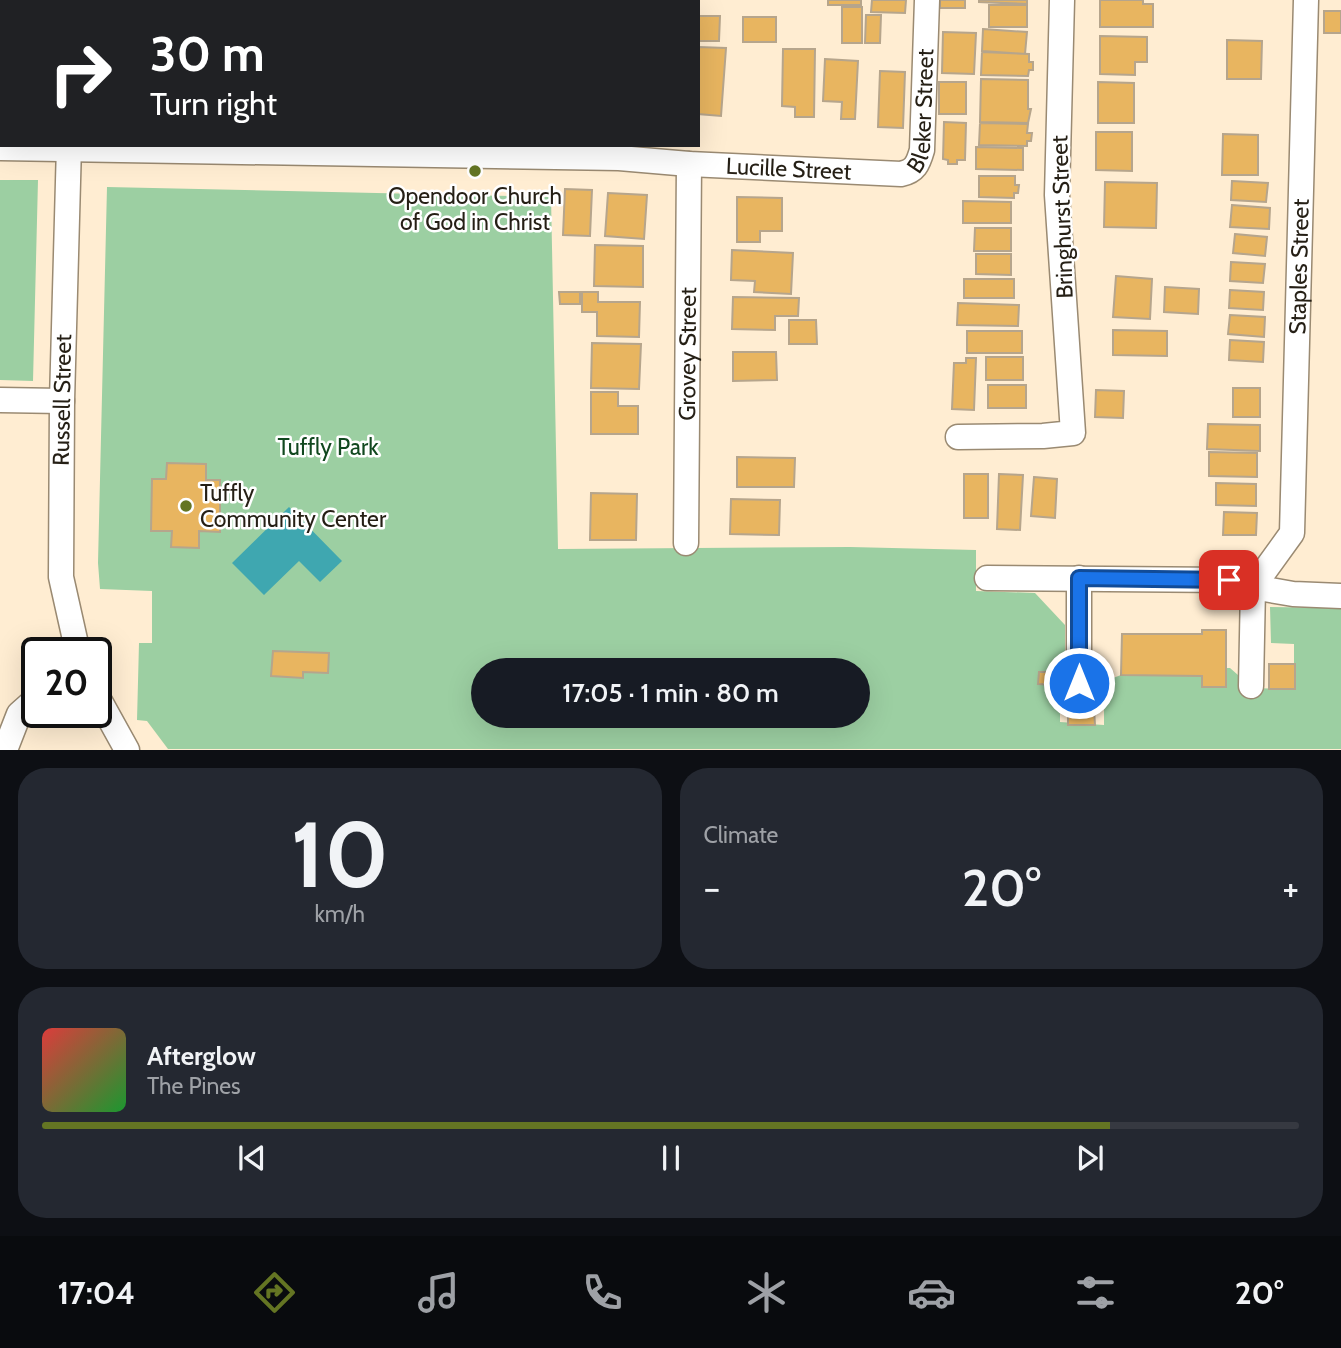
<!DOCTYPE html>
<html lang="en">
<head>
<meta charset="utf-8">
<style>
  body { margin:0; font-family:Cabin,sans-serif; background:#242831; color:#f1f3f6; height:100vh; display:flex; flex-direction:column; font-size:26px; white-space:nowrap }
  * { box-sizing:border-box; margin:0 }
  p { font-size:23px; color:#9ea1a6 }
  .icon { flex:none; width:38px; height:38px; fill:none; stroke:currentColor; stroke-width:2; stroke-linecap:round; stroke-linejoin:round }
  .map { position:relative; height:750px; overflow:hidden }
  .sheet { display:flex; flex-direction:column; gap:18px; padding:18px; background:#0d0f14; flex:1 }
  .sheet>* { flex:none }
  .guide { position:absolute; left:0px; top:0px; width:700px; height:147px; box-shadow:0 7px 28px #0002; background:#202124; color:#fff; overflow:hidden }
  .speed { position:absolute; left:21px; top:637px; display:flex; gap:14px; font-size:35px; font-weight:700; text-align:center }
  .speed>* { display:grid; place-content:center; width:91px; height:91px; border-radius:50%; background:#171b24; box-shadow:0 7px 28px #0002; line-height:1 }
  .speed .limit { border:4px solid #111; border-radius:10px; background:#fff; color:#111 }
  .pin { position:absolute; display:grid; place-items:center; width:60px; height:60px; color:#fff; margin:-30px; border-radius:14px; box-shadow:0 4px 10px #0006 }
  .me { position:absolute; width:77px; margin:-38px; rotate:0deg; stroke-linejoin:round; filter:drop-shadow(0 0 5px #0008) }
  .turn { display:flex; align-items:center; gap:24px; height:147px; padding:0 35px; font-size:32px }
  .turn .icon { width:91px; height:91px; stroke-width:2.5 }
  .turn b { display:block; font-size:49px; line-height:60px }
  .big { font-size:52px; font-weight:600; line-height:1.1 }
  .sheet .tile { flex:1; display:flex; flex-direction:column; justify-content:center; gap:10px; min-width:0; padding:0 24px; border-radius:28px; background:#242831 }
  .sheet .dial { align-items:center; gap:0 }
  .dial b { font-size:91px; line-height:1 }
  .song { display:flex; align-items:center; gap:21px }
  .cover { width:84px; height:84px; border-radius:10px; background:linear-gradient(135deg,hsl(0 70% 55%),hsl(130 70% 35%)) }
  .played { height:7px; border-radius:4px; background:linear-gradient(90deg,#647523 85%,#363941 85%) }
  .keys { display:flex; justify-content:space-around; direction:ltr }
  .heat { display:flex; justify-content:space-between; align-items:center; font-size:38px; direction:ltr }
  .sheet .tiles { flex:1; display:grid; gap:18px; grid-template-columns:1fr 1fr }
  .tile:last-child { grid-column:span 2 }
  .trip { position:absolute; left:471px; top:658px; width:399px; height:70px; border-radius:35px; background:#171b24; box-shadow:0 7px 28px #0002; font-weight:600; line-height:70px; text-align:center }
  .dock { display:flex; height:112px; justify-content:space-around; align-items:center; background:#090b0e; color:#9ea1a6 }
  .dock .icon { width:49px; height:49px }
  .dock .active { color:#647523 }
  .dock b { font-size:32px; color:#f1f3f6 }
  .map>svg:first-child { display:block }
</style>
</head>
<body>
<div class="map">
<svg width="1341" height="750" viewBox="0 0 1341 750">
  <rect width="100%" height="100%" fill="#ffedd2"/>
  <path fill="#9ccfa2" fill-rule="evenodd" d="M0,180h38l-5,201 -33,-1z
    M107,187l444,10 7,352 292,-2 126,3v41l59,2 30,32v82h-5v15l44,3v-20l-6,-1v-9h15v-17l8,-3 81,1v11h23l1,-19h4l8,7 2,13 54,1v-45l-23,-1 -1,-36 71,1v141h-1173l-21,-28 -10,-1 2,-77h13v-52l-52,-2 -2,-26zM483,670h375v46h-375z"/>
  <path fill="#3fa7b0" d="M289,507l53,54 -22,21 -21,-21 -35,34 -32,-32z"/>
  <path fill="#e8b560" stroke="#b6a58c" stroke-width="2" d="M98,0h45l-45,2z
    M297,0h33v2h-33z
    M469,0h31v2h-31z
    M828,0h33v5h-33z
    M872,0h34l-1,13 -34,-1z
    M940,0h25v8h-25z
    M979,0h48v4l-48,-2z
    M1100,0h43v4h10v23h-53z
    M989,5h38v22h-38z
    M842,7h20v36h-20z
    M1324,11h17v22h-17z
    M866,15h15l-1,28h-15z
    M698,16h22l-1,25h-21z
    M743,17h33v25h-33z
    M983,29l44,3 -2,22 -43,-3z
    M943,32l33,1 -2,41 -32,-1z
    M1100,36l47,1v25h-12v13l-35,-1z
    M1227,40l35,1 -1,38h-34z
    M698,47l28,1 -5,68 -23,-2z
    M783,49h32l-1,68h-19v-10l-13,-1z
    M982,52l47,2v8h4v8h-4l-1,6 -47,-1z
    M825,59l33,2 -3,58h-14l1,-17 -19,-1z
    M880,71l25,1 -2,56 -25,-1z
    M981,79l47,1v29h3l-3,14 -48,-1z
    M939,82h27v32h-27z
    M1098,82l36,1v40h-36z
    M0,90h2v28h-2z
    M944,122l22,1 -1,37h-8v4h-9v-4l-5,-1z
    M980,123l48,1 -1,9h5l-1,8h-4v5l-48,-1z
    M1096,132h36v39l-36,-1z
    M1223,134l35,1v40h-36z
    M976,147l47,1v22l-47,-1z
    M979,176h36v9h4l-1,8h-4v5l-35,-1z
    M1232,181l36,2 -2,19 -35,-2z
    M1105,182l52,1 -1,45 -52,-1z
    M565,189l27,1 -2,46 -27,-1z
    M608,193l39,2 -3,44 -39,-3z
    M737,197l45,1v33h-22v11h-23z
    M963,201l48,1v21h-48z
    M1232,205l38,3 -1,21 -39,-2z
    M975,228h36v23h-37z
    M1235,234l32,3 -2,19 -32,-3z
    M595,245l48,1v41l-49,-1z
    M732,250l61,3 -2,41 -37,-2 1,-11 -24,-1z
    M976,254h35v21l-35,-1z
    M1231,262l34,2 -2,19 -33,-2z
    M1116,276l36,3 -2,40 -37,-2z
    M964,279h50v19h-50z
    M1165,287l34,2 -1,25 -34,-2z
    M1230,290l34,2 -1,18 -34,-2z
    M559,292h21v12h-20z
    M582,292h16v10h42l-1,35 -42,-1v-24h-15z
    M733,297l66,1 -1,18h-23v14l-43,-1z
    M958,303l61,2 -1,21 -61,-1z
    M1230,315l35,2 -1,20 -36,-3z
    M789,320h27l1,24h-28z
    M1113,330l54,1v25l-54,-1z
    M967,331h55v22h-55z
    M1230,340l34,2 -1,20 -34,-2z
    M592,343l49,1 -2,45 -48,-1z
    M733,352h43l1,28 -44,1z
    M986,357h37v23h-37z
    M966,358h10l-2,52 -22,-1 2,-46h12z
    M988,385h38v23h-38z
    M1233,388h27v29h-27z
    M1096,390l28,1 -1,27 -28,-1z
    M591,392h27v14h20v28h-47z
    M1208,424l52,1v26l-53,-2z
    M1209,452l48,1v24l-48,-1z
    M737,457l58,1 -1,29h-57z
    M167,463l39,1v16h14v52l-21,-1v17l-28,-1 1,-16h-21l1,-52h14z
    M964,474h24v44h-24z
    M999,474l24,1 -3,55 -23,-1z
    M1034,477l23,2 -2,39 -24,-2z
    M1216,483l40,1v22l-40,-1z
    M591,493l46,1 -1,46h-46z
    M731,499l49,1 -1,35 -49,-1z
    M1224,512l33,1 -1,22h-33z
    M1202,630h24v57h-24v-11l-81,-1 1,-41h80z
    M273,651l56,2 -1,20 -25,-1v6l-32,-2z
    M1269,664h26v25h-26z
    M1039,672h16v13l-17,-1z
    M1068,709h26l1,16h-27z"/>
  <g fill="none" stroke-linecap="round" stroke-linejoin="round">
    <defs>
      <g id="minor">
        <path d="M67,0v2"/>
        <path d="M623,2v-2"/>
        <path d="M69,145l-7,256 -1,176 17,76"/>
        <path id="s1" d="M0,148l619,10 70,6 212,10c14,-3 17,-10 21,-24l5,-150"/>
        <path d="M0,400l62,1"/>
        <path d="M958,437l85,-1 30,-3 -16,-238 5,-195"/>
        <path id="s2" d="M686,543l3,-379"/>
        <path id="s3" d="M987,578l242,2 24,7 39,-54 14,-533"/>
        <path d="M1079,578v105"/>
        <path d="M1251,686l2,-99 40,7 48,2"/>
        <path d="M96,694l31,56"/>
        <path d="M5,750l14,-36 18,-16"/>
      </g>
    </defs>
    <use href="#minor" stroke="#9a8a72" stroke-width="27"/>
    <use href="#minor" stroke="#fff" stroke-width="24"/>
  </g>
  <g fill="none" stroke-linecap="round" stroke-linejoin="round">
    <defs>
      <path id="route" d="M1079,683v-105l150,2"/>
    </defs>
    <use href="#route" stroke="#114b97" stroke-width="18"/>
    <use href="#route" stroke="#1a73e8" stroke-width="12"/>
  </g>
  <g fill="#647523" stroke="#fff" stroke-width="2.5">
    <circle cx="475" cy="171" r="7"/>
    <circle cx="186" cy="506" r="7"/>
  </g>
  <g text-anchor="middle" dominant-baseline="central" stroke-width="5" stroke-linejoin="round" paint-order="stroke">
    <g font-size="23" fill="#251f15" stroke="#fff">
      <text stroke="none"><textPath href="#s1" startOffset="975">Bleker Street</textPath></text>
      <text stroke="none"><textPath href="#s1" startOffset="789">Lucille Street</textPath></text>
      <text transform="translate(1062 217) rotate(-92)">Bringhurst Street</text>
      <text stroke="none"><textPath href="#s3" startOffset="600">Staples Street</textPath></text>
      <text stroke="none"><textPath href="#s2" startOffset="189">Grovey Street</textPath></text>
      <text transform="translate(62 400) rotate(-89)">Russell Street</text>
    </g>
    <g font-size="23" fill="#251f15" stroke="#fff">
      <text x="475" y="196">Opendoor Church<tspan x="475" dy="26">of God in Christ</tspan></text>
      <text x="200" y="493" text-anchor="start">Tuffly<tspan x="200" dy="26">Community Center</tspan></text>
    </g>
    <g font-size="23" fill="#11481f" stroke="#fff">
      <text x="328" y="447">Tuffly Park</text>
    </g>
  </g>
</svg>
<div class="speed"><div class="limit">20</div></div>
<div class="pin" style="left:1229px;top:580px;background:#d93025"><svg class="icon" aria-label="arrive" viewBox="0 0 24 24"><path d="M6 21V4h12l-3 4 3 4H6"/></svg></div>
<svg class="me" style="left:1079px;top:683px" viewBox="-20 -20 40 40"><circle r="17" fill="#1a73e8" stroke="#fff" stroke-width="3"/><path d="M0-11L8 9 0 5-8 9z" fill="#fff"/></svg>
<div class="trip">17:05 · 1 min · 80 m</div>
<div class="guide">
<div class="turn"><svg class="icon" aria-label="right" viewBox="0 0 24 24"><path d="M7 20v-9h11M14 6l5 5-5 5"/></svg><div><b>30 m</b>Turn right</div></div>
</div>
</div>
<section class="sheet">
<div class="tiles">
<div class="tile dial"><b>10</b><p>km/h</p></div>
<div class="tile"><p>Climate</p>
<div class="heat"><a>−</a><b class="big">20°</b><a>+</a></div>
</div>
<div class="tile">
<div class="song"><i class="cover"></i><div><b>Afterglow</b><p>The Pines</p></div></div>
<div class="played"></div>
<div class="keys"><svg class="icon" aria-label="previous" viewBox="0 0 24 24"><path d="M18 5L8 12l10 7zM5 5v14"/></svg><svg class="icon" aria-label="pause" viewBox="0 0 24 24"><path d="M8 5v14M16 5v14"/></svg><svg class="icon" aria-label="next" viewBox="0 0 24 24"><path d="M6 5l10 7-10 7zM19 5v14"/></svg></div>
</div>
</div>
</section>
<nav class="dock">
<b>17:04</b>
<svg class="icon active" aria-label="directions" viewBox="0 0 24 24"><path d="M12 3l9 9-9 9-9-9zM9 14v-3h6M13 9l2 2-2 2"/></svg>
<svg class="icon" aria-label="music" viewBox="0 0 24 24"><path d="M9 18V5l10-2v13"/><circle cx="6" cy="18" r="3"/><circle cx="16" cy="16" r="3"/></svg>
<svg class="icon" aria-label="phone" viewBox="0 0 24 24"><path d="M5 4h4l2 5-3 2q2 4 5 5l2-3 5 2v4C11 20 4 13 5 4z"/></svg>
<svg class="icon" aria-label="climate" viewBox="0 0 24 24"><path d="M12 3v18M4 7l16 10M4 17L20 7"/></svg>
<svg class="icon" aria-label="car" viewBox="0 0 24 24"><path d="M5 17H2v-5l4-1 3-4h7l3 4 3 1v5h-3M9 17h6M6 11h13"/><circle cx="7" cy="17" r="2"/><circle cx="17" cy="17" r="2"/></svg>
<svg class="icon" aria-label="filters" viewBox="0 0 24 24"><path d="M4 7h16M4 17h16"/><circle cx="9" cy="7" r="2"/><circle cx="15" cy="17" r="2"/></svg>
<b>20°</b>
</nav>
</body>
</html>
